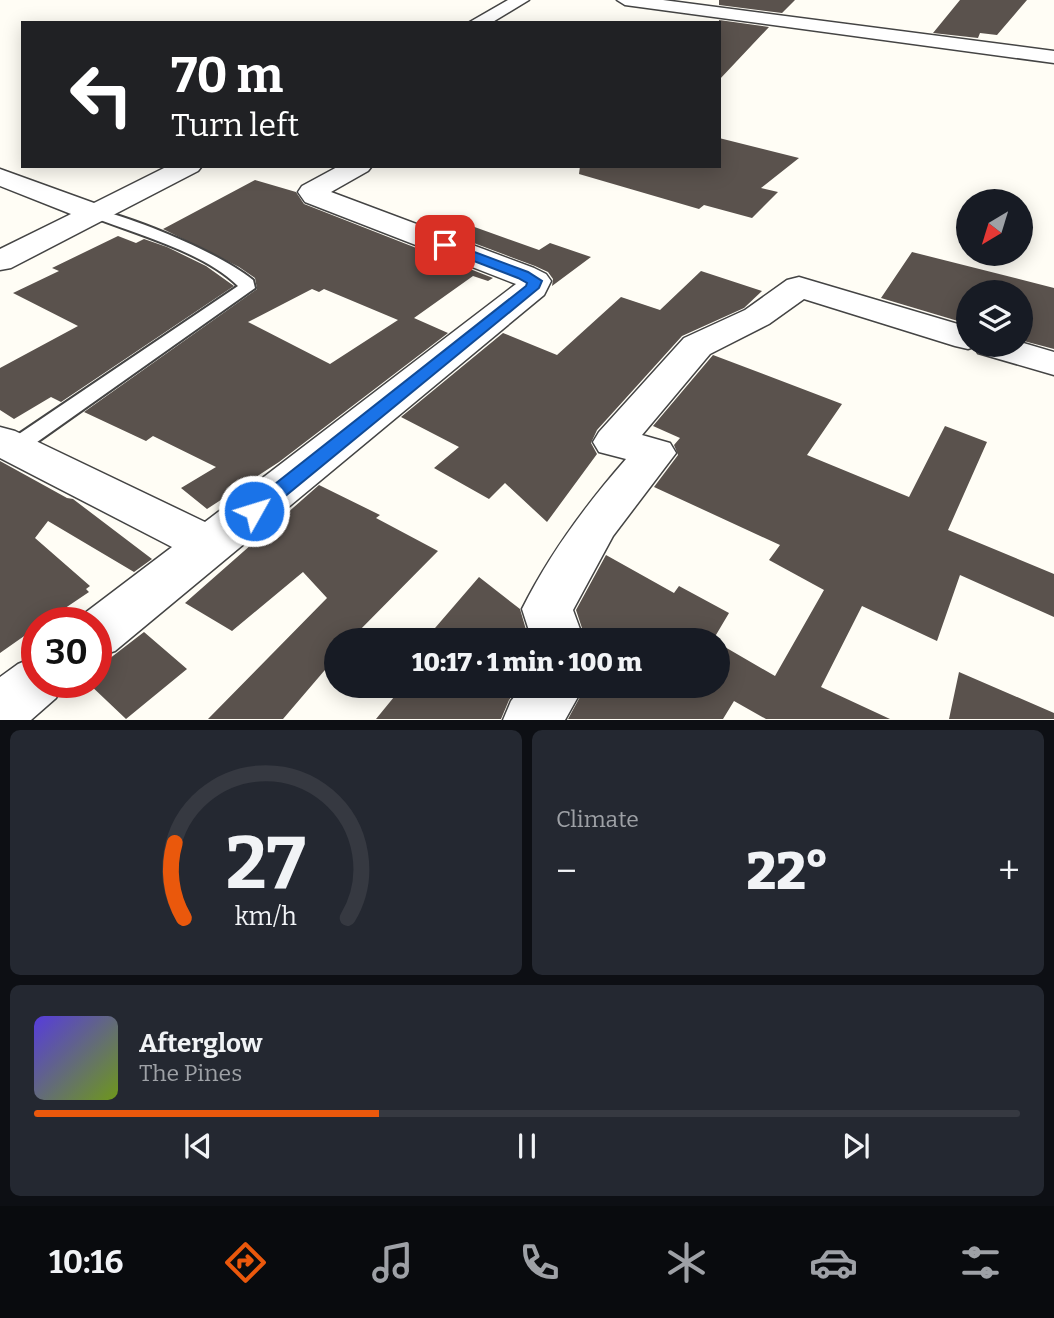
<!DOCTYPE html>
<html lang="en">
<head>
<meta charset="utf-8">
<style>
  body { margin:0; font-family:Bitter,serif; background:#242831; color:#f1f3f6; height:100vh; display:flex; flex-direction:column; font-size:26px; white-space:nowrap }
  * { box-sizing:border-box; margin:0 }
  p { font-size:23px; color:#9ea1a6 }
  .icon { flex:none; width:38px; height:38px; fill:none; stroke:currentColor; stroke-width:2; stroke-linecap:round; stroke-linejoin:round }
  .map { position:relative; height:720px; overflow:hidden }
  .sheet { display:flex; flex-direction:column; gap:10px; padding:10px; background:#0d0f14; flex:1 }
  .sheet>* { flex:none }
  .guide { position:absolute; left:21px; top:21px; width:700px; height:147px; border-radius:0px; box-shadow:0 4px 18px #0003; background:#202124; color:#fff; overflow:hidden }
  .needle { width:46px; rotate:218deg }
  .tools { position:absolute; left:956px; top:189px; display:grid; gap:14px }
  .tools a { display:grid; place-items:center; width:77px; height:77px; border-radius:50%; background:#171b24; box-shadow:0 4px 18px #0003; font-size:35px }
  .speed { position:absolute; left:21px; top:607px; display:flex; gap:14px; font-size:35px; font-weight:700; text-align:center }
  .speed>* { display:grid; place-content:center; width:91px; height:91px; border-radius:50%; background:#171b24; box-shadow:0 4px 18px #0003; line-height:1 }
  .speed .limit { border:10px solid #d22; background:#fff; color:#111 }
  .pin { position:absolute; display:grid; place-items:center; width:60px; height:60px; color:#fff; margin:-30px; border-radius:14px; box-shadow:0 4px 10px #0006 }
  .me { position:absolute; width:77px; margin:-38px; rotate:51deg; stroke-linejoin:round; filter:drop-shadow(0 0 5px #0008) }
  .turn { display:flex; align-items:center; gap:24px; height:147px; padding:0 35px; font-size:32px }
  .turn .icon { width:91px; height:91px; stroke-width:2.5 }
  .turn b { display:block; font-size:49px; line-height:60px }
  .big { font-size:52px; font-weight:800; line-height:1.1 }
  .sheet .tile { flex:1; display:flex; flex-direction:column; justify-content:center; gap:10px; min-width:0; padding:0 24px; border-radius:10px; background:#242831 }
  .sheet .dial { align-items:center; gap:0 }
  .dial svg { height:182px; overflow:visible; fill:none; stroke:#363941; stroke-width:7; stroke-linecap:round; text-anchor:middle }
  .dial text { fill:#f1f3f6; stroke:none }
  .song { display:flex; align-items:center; gap:21px }
  .cover { width:84px; height:84px; border-radius:10px; background:linear-gradient(135deg,hsl(250 70% 55%),hsl(80 70% 35%)) }
  .played { height:7px; border-radius:4px; background:linear-gradient(90deg,#ea580c 35%,#363941 35%) }
  .keys { display:flex; justify-content:space-around; direction:ltr }
  .heat { display:flex; justify-content:space-between; align-items:center; font-size:38px; direction:ltr }
  .sheet .tiles { flex:1; display:grid; gap:10px; grid-template-columns:1fr 1fr }
  .tile:last-child { grid-column:span 2 }
  .trip { position:absolute; left:324px; top:628px; width:406px; height:70px; border-radius:35px; background:#171b24; box-shadow:0 4px 18px #0003; font-weight:800; line-height:70px; text-align:center }
  .tabs { display:flex; height:112px; justify-content:space-around; align-items:center; background:#090b0e; color:#9ea1a6 }
  .tabs .icon { width:49px; height:49px }
  .tabs .on { color:#ea580c }
  .tabs b { font-size:32px; color:#f1f3f6 }
  .map>svg:first-child { display:block }
</style>
</head>
<body>
<div class="map">
<svg width="1054" height="720" viewBox="0 0 1054 720">
  <rect width="100%" height="100%" fill="#fffdf5"/>
  <path fill="#5a524d" fill-rule="evenodd" d="M719,0h76l-13,13 -63,-8z
    M960,0h67l-30,35 -17,-2 -2,5 -45,-5z
    M719,20l50,7 -50,53z
    M719,138l80,20 -38,30 17,4 -26,26 -48,-13 -5,4 -120,-35 1,-8h139z
    M255,180l41,12 8,12 189,74 -5,3 -15,-5 -59,42 34,15 -169,129 -72,47 -26,-21 35,-21 -63,-31 -7,5 -62,-29 173,-123 -2,-11 -16,-11 -76,-38zM312,289l7,3 5,-3 74,31 -68,44 -82,-42z
    M455,220l84,30 11,-7 41,14 -39,29 1,-7 -5,-7 -13,-6 -96,-36z
    M118,236l18,7 8,-4 23,8 39,19 28,20 -173,116 -10,-5 -37,22 -14,-9v-42l78,-42 -65,-33 46,-22 -7,-3z
    M912,252l142,36v61l-34,-9v-48h-52v32l-87,-26z
    M701,271l61,20 -18,17 -62,28 -85,94 -6,13 6,11 -50,68 -42,-39 -16,16 -55,-31 25,-21 -58,-30 102,-84 54,22 64,-58 39,13z
    M713,355l129,49 -35,51 102,42 36,-71 42,16 -39,88 106,44v43l-94,-42 -23,66 -75,-35 -41,81 69,32h-124l-32,-18 -11,18h-155l18,-33h132v-43l57,33 49,-86 -55,-30 11,-15 -126,-58 24,-32 -4,-10 6,-7 -27,-12z
    M0,461l67,37 6,1 79,60 -18,13 -86,-51 -13,17 55,48 -4,3 3,3 -46,31h-6v4l-37,26z
    M319,485l61,30 -4,3 62,33 -88,89h-14v17l-53,62h-75l119,-121 -24,-26 -71,59 -47,-28z
    M606,555l68,38 5,-7 50,27 -16,27h-127l-10,-30z
    M479,577l41,32 9,31h-90l-10,-5z
    M144,632l43,37 -61,50 -39,-37h9v-13z
    M959,672l95,41v6h-105z
    M403,686h117l-11,14 -8,19h-125z"/>
  <g fill="none" stroke-linecap="round" stroke-linejoin="round">
    <defs>
      <path id="lane" d="M95,209c44,11 123,43 158,71l2,8 -232,164 -8,2 -8,-2 -3,-5 3,-5 231,-156c-34,-34 -103,-52 -148,-70l-2,-3 2,-3z"/>
      <path id="street" d="M508,0h21l-38,23h-23z
        M617,0h46l391,51v12l-429,-58z
        M168,166h34l-4,5 -187,97 -11,2v-21l71,-35 -71,-28v-17l94,34z
        M339,166h33l-4,5 -37,21 203,76 12,6 5,7 -7,14 -429,356 -19,6v-34h-20l1,-4 95,-72 -172,-89v-31l15,4 190,91 311,-238 -211,-82 -7,-10 4,-6z
        M799,277l169,50v18h52v-3l34,10v23l-76,-22 -4,-6 -6,2 -13,-3 -151,-47 -35,25 -59,30 -68,81 28,8 6,10 -63,83 -40,74 11,30h-52l-10,-31c28,-56 63,-103 104,-150l-27,-7 -6,-10 6,-10 85,-94 61,-28 42,-30z
        M37,656v26h27l-8,16 -25,22h-31v-43l18,-13z
        M523,686h61l-19,34h-62l8,-19z"/>
    </defs>
    <use href="#lane" stroke="#444" stroke-width="4"/>
    <use href="#street" stroke="#444" stroke-width="3"/>
    <use href="#lane" fill="#fff" fill-rule="evenodd"/>
    <use href="#street" fill="#fff" fill-rule="evenodd"/>
  </g>
  <path fill="#1a73e8" stroke="#114b97" stroke-width="2" d="M445,241l83,31 14,9 -3,7 -278,228 -7,2 -7,-2 -3,-5 3,-5 279,-220 1,-3 -9,-5 -78,-30 -2,-3z"/>
</svg>
<div class="tools">
<a><svg class="needle" viewBox="-14 -14 28 28"><path d="M0-13l5 13h-10z" fill="#e53935"/><path d="M0 13l5-13h-10z" fill="#9ea1a6"/></svg></a>
<a><svg class="icon" aria-label="layers" viewBox="0 0 24 24"><path d="M12 4l9 5-9 5-9-5zM3 14l9 5 9-5"/></svg></a>
</div>
<div class="speed"><div class="limit">30</div></div>
<div class="pin" style="left:445px;top:245px;background:#d93025"><svg class="icon" aria-label="arrive" viewBox="0 0 24 24"><path d="M6 21V4h12l-3 4 3 4H6"/></svg></div>
<svg class="me" style="left:254px;top:511px" viewBox="-20 -20 40 40"><circle r="17" fill="#1a73e8" stroke="#fff" stroke-width="3"/><path d="M0-11L8 9 0 5-8 9z" fill="#fff"/></svg>
<div class="trip">10:17 · 1 min · 100 m</div>
<div class="guide">
<div class="turn"><svg class="icon" aria-label="left" viewBox="0 0 24 24"><path d="M17 20v-9H6M10 6l-5 5 5 5"/></svg><div><b>70 m</b>Turn left</div></div>
</div>
</div>
<section class="sheet">
<div class="tiles">
<div class="tile dial"><svg viewBox="0 0 100 80">
<path d="M14 69A42 42 0 1 1 86 69"/>
<path d="M14 69A42 42 0 0 1 10 36" stroke="#ea580c"/>
<text x="50" y="56" font-size="32" font-weight="700">27</text>
<text x="50" y="72" font-size="11">km/h</text>
</svg></div>
<div class="tile"><p>Climate</p>
<div class="heat"><a>−</a><b class="big">22°</b><a>+</a></div>
</div>
<div class="tile">
<div class="song"><i class="cover"></i><div><b>Afterglow</b><p>The Pines</p></div></div>
<div class="played"></div>
<div class="keys"><svg class="icon" aria-label="previous" viewBox="0 0 24 24"><path d="M18 5L8 12l10 7zM5 5v14"/></svg><svg class="icon" aria-label="pause" viewBox="0 0 24 24"><path d="M8 5v14M16 5v14"/></svg><svg class="icon" aria-label="next" viewBox="0 0 24 24"><path d="M6 5l10 7-10 7zM19 5v14"/></svg></div>
</div>
</div>
</section>
<nav class="tabs">
<b>10:16</b>
<svg class="icon on" aria-label="directions" viewBox="0 0 24 24"><path d="M12 3l9 9-9 9-9-9zM9 14v-3h6M13 9l2 2-2 2"/></svg>
<svg class="icon" aria-label="music" viewBox="0 0 24 24"><path d="M9 18V5l10-2v13"/><circle cx="6" cy="18" r="3"/><circle cx="16" cy="16" r="3"/></svg>
<svg class="icon" aria-label="phone" viewBox="0 0 24 24"><path d="M5 4h4l2 5-3 2q2 4 5 5l2-3 5 2v4C11 20 4 13 5 4z"/></svg>
<svg class="icon" aria-label="climate" viewBox="0 0 24 24"><path d="M12 3v18M4 7l16 10M4 17L20 7"/></svg>
<svg class="icon" aria-label="car" viewBox="0 0 24 24"><path d="M5 17H2v-5l4-1 3-4h7l3 4 3 1v5h-3M9 17h6M6 11h13"/><circle cx="7" cy="17" r="2"/><circle cx="17" cy="17" r="2"/></svg>
<svg class="icon" aria-label="filters" viewBox="0 0 24 24"><path d="M4 7h16M4 17h16"/><circle cx="9" cy="7" r="2"/><circle cx="15" cy="17" r="2"/></svg>
</nav>
</body>
</html>
